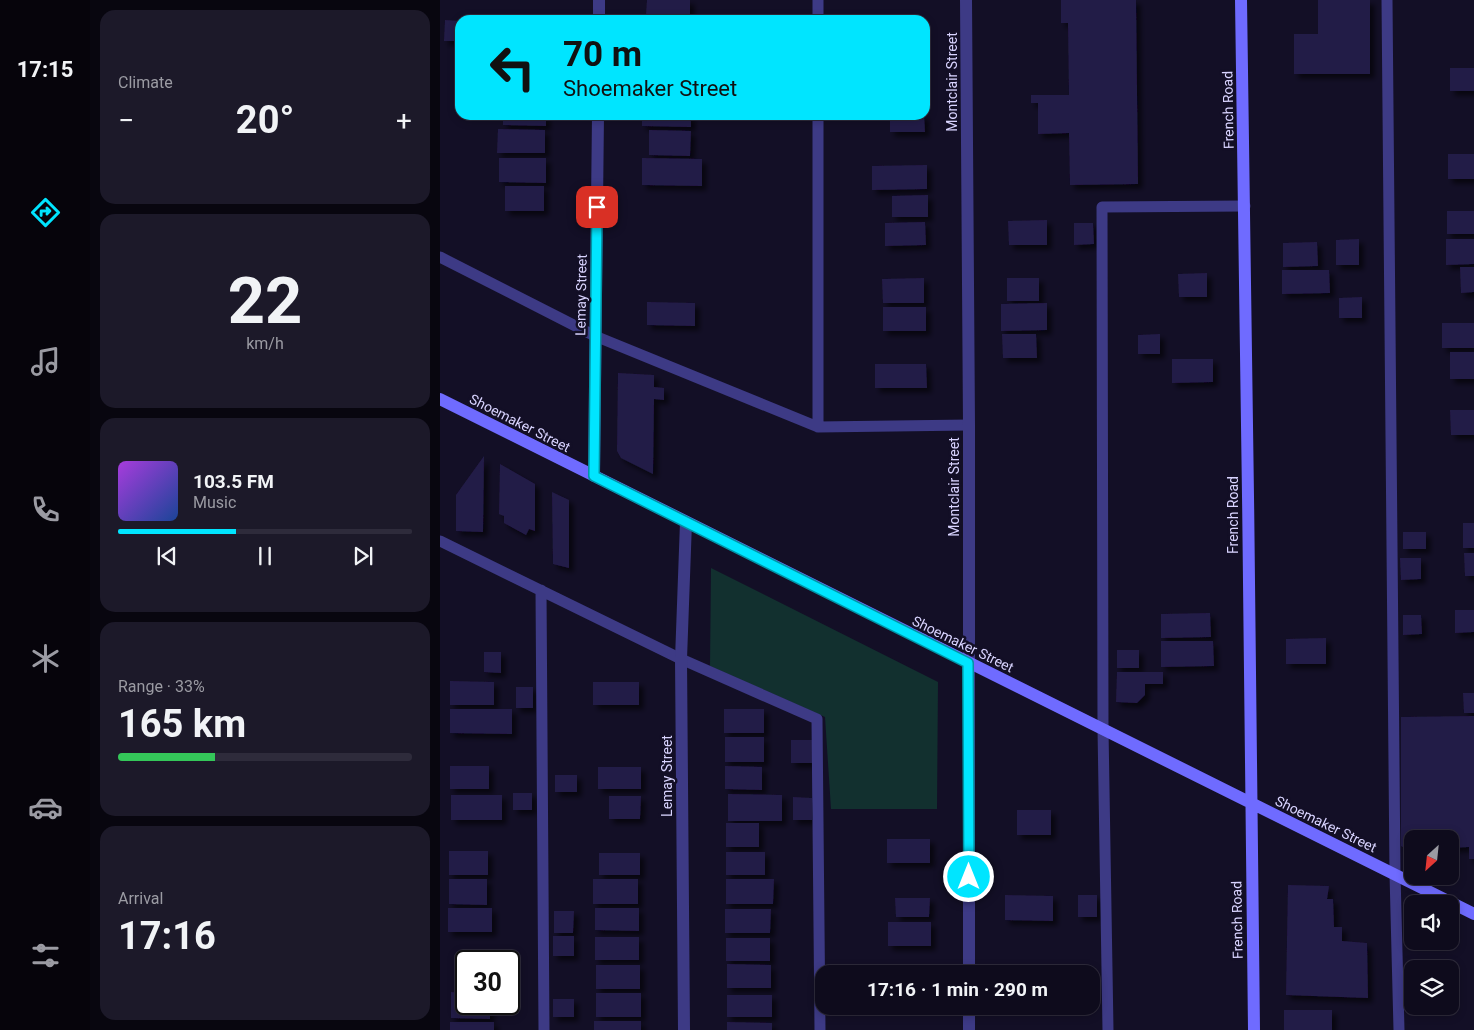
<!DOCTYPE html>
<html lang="en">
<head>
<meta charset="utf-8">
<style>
  body { margin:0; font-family:Roboto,sans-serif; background:#1c1929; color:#f1f3f6; height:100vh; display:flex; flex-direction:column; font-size:19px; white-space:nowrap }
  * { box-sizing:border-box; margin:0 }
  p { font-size:16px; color:#9b9ba3 }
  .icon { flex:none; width:28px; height:28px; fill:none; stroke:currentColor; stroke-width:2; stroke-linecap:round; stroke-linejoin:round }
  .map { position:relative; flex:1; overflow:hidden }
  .details { display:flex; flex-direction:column; gap:10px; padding:10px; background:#08060f; width:350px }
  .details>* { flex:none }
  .top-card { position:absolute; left:15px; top:15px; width:475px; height:105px; border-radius:15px; box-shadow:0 2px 8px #0003,0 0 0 1px #2e2b3b; background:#00e5ff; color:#111; overflow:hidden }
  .needle { width:32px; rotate:207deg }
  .buttons { position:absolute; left:964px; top:830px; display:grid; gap:10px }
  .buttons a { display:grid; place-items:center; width:55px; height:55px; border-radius:10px; background:#0e0b1c; box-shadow:0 2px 8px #0003,0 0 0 1px #2e2b3b; font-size:25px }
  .speed { position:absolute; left:15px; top:950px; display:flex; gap:10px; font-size:25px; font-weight:700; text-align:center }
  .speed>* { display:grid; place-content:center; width:65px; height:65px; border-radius:50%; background:#0e0b1c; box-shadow:0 2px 8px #0003,0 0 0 1px #2e2b3b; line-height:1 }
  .speed .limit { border:2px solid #111; border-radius:8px; background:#fff; color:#111 }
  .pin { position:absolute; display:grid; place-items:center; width:42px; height:42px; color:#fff; margin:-21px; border-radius:10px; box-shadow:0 2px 8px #0006 }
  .me { position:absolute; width:55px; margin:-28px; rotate:0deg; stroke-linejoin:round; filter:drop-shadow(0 0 4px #0008) }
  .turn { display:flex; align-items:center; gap:18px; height:105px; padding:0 25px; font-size:22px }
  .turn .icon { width:65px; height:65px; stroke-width:2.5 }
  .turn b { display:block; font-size:35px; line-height:42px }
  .big { font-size:38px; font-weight:700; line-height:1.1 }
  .details .card { flex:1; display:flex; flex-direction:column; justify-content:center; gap:8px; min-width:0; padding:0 18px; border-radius:15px; background:#1c1929 }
  .details .dial { align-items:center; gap:0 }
  .dial b { font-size:65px; line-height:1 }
  .song { display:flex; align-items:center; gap:15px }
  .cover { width:60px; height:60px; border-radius:8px; background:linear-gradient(135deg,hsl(280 70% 55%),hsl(220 70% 35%)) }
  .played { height:5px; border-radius:2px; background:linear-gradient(90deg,#00e5ff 40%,#2e2b3b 40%) }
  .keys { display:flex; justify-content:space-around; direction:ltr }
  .heat { display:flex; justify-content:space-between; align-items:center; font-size:28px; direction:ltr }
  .charge { height:8px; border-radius:4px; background:linear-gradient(90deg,#34c759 33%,#2e2b3b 0) }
  .trip { position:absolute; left:375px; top:965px; width:285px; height:50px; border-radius:15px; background:#0e0b1c; box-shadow:0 2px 8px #0003,0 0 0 1px #2e2b3b; font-weight:700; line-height:50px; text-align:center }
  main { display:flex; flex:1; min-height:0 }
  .dock { display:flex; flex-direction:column; width:90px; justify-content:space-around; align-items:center; background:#06040b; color:#9b9ba3 }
  .dock .icon { width:35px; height:35px }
  .dock .current { color:#00e5ff }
  .dock b { font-size:22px; color:#f1f3f6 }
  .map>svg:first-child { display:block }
</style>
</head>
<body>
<main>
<nav class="dock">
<b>17:15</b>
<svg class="icon current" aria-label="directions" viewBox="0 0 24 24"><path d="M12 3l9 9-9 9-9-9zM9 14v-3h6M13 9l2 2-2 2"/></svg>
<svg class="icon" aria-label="music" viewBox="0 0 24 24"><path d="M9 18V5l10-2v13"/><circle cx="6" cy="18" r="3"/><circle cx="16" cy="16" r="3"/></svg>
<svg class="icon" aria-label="phone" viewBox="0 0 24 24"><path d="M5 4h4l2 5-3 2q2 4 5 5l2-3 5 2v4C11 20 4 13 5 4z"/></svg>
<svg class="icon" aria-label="climate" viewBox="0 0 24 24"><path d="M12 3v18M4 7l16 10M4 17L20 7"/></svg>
<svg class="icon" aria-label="car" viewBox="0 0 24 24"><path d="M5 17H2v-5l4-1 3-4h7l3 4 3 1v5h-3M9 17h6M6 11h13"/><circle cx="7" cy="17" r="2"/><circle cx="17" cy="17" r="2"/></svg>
<svg class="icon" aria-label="filters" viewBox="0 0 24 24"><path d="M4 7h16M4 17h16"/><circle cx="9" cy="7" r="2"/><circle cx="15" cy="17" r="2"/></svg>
</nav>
<section class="details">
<div class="card"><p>Climate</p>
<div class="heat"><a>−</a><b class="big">20°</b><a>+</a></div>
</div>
<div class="card dial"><b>22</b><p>km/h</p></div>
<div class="card">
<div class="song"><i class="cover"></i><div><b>103.5 FM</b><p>Music</p></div></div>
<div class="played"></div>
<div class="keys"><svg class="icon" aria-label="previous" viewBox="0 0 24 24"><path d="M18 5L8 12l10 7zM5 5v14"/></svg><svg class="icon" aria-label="pause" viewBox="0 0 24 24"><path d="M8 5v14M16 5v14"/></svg><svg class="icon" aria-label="next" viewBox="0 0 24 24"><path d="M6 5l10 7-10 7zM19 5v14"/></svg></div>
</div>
<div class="card"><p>Range · 33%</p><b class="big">165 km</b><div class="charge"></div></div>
<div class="card"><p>Arrival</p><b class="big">17:16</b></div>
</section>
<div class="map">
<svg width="1034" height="1030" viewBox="0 0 1034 1030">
  <defs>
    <filter id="shadow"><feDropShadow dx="4.5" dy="4.5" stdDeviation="2.5" flood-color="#0009"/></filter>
  </defs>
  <rect width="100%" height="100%" fill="#130f26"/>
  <path fill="#12302f" d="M271,568l227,114 -1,127h-106l-6,-92 -115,-51z"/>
  <path fill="#241b47" filter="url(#shadow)" d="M207,0h43v15h-44z
    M621,0h75l2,184 -68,1 -1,-52 -31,1v-31h-7v-8h38l-1,-72h-7z
    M878,0h52v74h-76v-40h24z
    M59,15l47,1v4h-47z
    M5,20l15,1v20h-16z
    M1010,68h24v23h-24z
    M63,115h43v11l-43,-1z
    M202,115h49v12l-49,-1z
    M450,115h34l1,17h-35z
    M58,129l47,1v23h-48z
    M209,130l42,1 -1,25 -41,-1z
    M1008,154h26v25h-26z
    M59,158h47v25l-47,-1z
    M202,158l60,1v27l-60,-1z
    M487,165v24l-55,1v-24z
    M65,186h39v25h-39z
    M488,195v22h-36v-21z
    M1007,211h27v23h-27z
    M607,220v25h-38l-1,-24z
    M485,222l1,23 -41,1v-23z
    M634,223h19l1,21 -20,1z
    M919,239v26h-23v-25z
    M1006,239h28v25l-28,1z
    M877,242l1,24 -35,1v-24z
    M1020,267h14v25l-13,1z
    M842,270h47l1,23 -48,1z
    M767,273v24h-28l-1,-23z
    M484,278v25h-41l-1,-24z
    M567,278h32v23h-32z
    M922,297v21h-23v-20z
    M207,302l48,1v23l-48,-1z
    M607,303v27l-46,1v-27z
    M443,307h43v24h-43z
    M1002,323h32v25h-32z
    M562,334h34l1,24h-34z
    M720,334v20h-22v-19z
    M1010,352h24v27h-24z
    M732,359h41v23l-41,1z
    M435,364h51l1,24h-52z
    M178,373l36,2v12l10,1v12l-10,-1 -1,75 -32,-16 -4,-7z
    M1010,410h24v25h-23z
    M44,456l-1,76 -27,-1v-36z
    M60,464l35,20v47l-6,-2 -3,6 -22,-12v-7l-5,-2z
    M112,492l17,8v68l-16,-4z
    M1023,523h11v25h-11z
    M963,532h23v17h-23z
    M1024,553h10v23h-9z
    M960,558h21v21l-20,1z
    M1015,610h19v22l-19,1z
    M770,613l1,24 -50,1v-24z
    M963,615h18l1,19 -19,1z
    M886,638v26h-40v-25z
    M721,641h52l1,25 -53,1z
    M677,650h22v18h-22z
    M44,652h17v21l-17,-1z
    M677,672h46v12h-18v11l-8,8 -21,-1z
    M10,681l44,1v23h-44z
    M153,682h46v23h-46z
    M76,687h17v21h-17z
    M1023,693h11v20h-10z
    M10,709h62v25l-62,-1z
    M284,709h40v24h-40z
    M1034,716v143h-5v-12l-19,1v-9h-38v13l-11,-6v-129z
    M285,737h39v25h-39z
    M351,740h22v23h-22z
    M10,766h39v23h-39z
    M285,766l37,1v23l-37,-1z
    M158,767h43v22h-43z
    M115,775h22v17h-22z
    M73,793h19v17h-19z
    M288,794l54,1v26h-54z
    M11,795h51v25h-51z
    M169,796h32l-1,23h-31z
    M353,797l19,1v22h-19z
    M577,810h34v25h-34z
    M286,823h33v24h-33z
    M447,839h43v24h-43z
    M9,851h39v24h-39z
    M286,852h39v23h-39z
    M159,853h41v22h-41z
    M9,879h38v26l-38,-1z
    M153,879h45v25h-45z
    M286,879h48l-1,25h-47z
    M848,885l41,1 -2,13h6l1,28h8v14l25,2 1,55 -82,-3z
    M565,895l48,1v25l-48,-1z
    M638,895h19v22h-19z
    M455,898h35l-1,19h-33z
    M8,908h44v24h-44z
    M155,908h44v23l-44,-1z
    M285,909h46l-1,24h-45z
    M114,911h20l-1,22h-19z
    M448,922h43v24h-43z
    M113,936h21v20h-21z
    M155,937h44v23h-44z
    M286,938h44v23h-44z
    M287,964l44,1v23h-44z
    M156,965h44v24h-44z
    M17,967h9v23h-9z
    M11,992l15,1v11h24v15l-39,-1z
    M156,993h45v24h-45z
    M287,995h45v22h-45z
    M113,999h21v18h-21z
    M844,1010h48v20h-48z
    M154,1021h47v9h-47z
    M10,1022h44v8h-44z
    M287,1022l45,1v7h-45z"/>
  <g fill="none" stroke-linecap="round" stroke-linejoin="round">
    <path stroke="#3d3a85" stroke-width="11" d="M947,0l8,874 4,156
      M378,20v-20
      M0,257l155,79 223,91 151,-2
      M378,427v-312
      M0,541l241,118 136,60 3,311
      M101,590l3,440
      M668,1030l-5,-301 -1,-522 143,-1"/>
    <path stroke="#3d3a85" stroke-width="12" d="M526,0l3,425v549
      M159,20v-20
      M154,476l4,-361
      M529,1006v24
      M244,1030l-3,-371 5,-137"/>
    <path stroke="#6f6bff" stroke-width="12" d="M801,0c7,343 8,687 13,1030
      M0,399l1034,515"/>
  </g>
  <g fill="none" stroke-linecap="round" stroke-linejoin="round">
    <defs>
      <path id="route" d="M157,207l-3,269 374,187 1,214"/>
    </defs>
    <use href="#route" stroke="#0095a6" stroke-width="12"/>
    <use href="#route" stroke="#00e5ff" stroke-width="9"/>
  </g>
  <g text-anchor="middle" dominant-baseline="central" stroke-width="5" stroke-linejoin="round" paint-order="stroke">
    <g font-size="14" fill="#d9d4ff" stroke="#130f26">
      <text transform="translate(512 82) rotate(-90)">Montclair Street</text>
      <text transform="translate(788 110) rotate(-91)">French Road</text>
      <text transform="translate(141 295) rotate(-89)">Lemay Street</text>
      <text transform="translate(80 423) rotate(27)">Shoemaker Street</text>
      <text transform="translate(514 487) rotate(-90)">Montclair Street</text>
      <text transform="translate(793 515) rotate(-90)">French Road</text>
      <text transform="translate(523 644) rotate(26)">Shoemaker Street</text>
      <text transform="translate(227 776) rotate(-90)">Lemay Street</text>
      <text transform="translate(886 824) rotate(26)">Shoemaker Street</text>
      <text transform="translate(797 920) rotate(-91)">French Road</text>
    </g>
  </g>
</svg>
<div class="buttons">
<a><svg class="needle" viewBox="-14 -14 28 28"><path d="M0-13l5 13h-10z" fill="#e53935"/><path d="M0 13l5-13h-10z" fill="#9b9ba3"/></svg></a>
<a><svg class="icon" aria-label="sound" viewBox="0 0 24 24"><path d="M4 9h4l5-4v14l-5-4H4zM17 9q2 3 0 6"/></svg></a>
<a><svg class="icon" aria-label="layers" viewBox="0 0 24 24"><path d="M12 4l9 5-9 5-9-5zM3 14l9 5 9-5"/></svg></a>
</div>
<div class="speed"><div class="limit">30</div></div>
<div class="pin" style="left:157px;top:207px;background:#d93025"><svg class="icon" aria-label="arrive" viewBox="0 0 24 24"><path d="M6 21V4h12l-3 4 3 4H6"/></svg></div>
<svg class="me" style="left:529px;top:877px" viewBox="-20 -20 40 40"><circle r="17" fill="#00e5ff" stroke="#fff" stroke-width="3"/><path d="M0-11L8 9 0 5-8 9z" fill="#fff"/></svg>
<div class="trip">17:16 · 1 min · 290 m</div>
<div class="top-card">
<div class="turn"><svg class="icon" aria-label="left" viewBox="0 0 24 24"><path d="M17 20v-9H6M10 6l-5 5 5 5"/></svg><div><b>70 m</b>Shoemaker Street</div></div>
</div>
</div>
</main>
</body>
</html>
